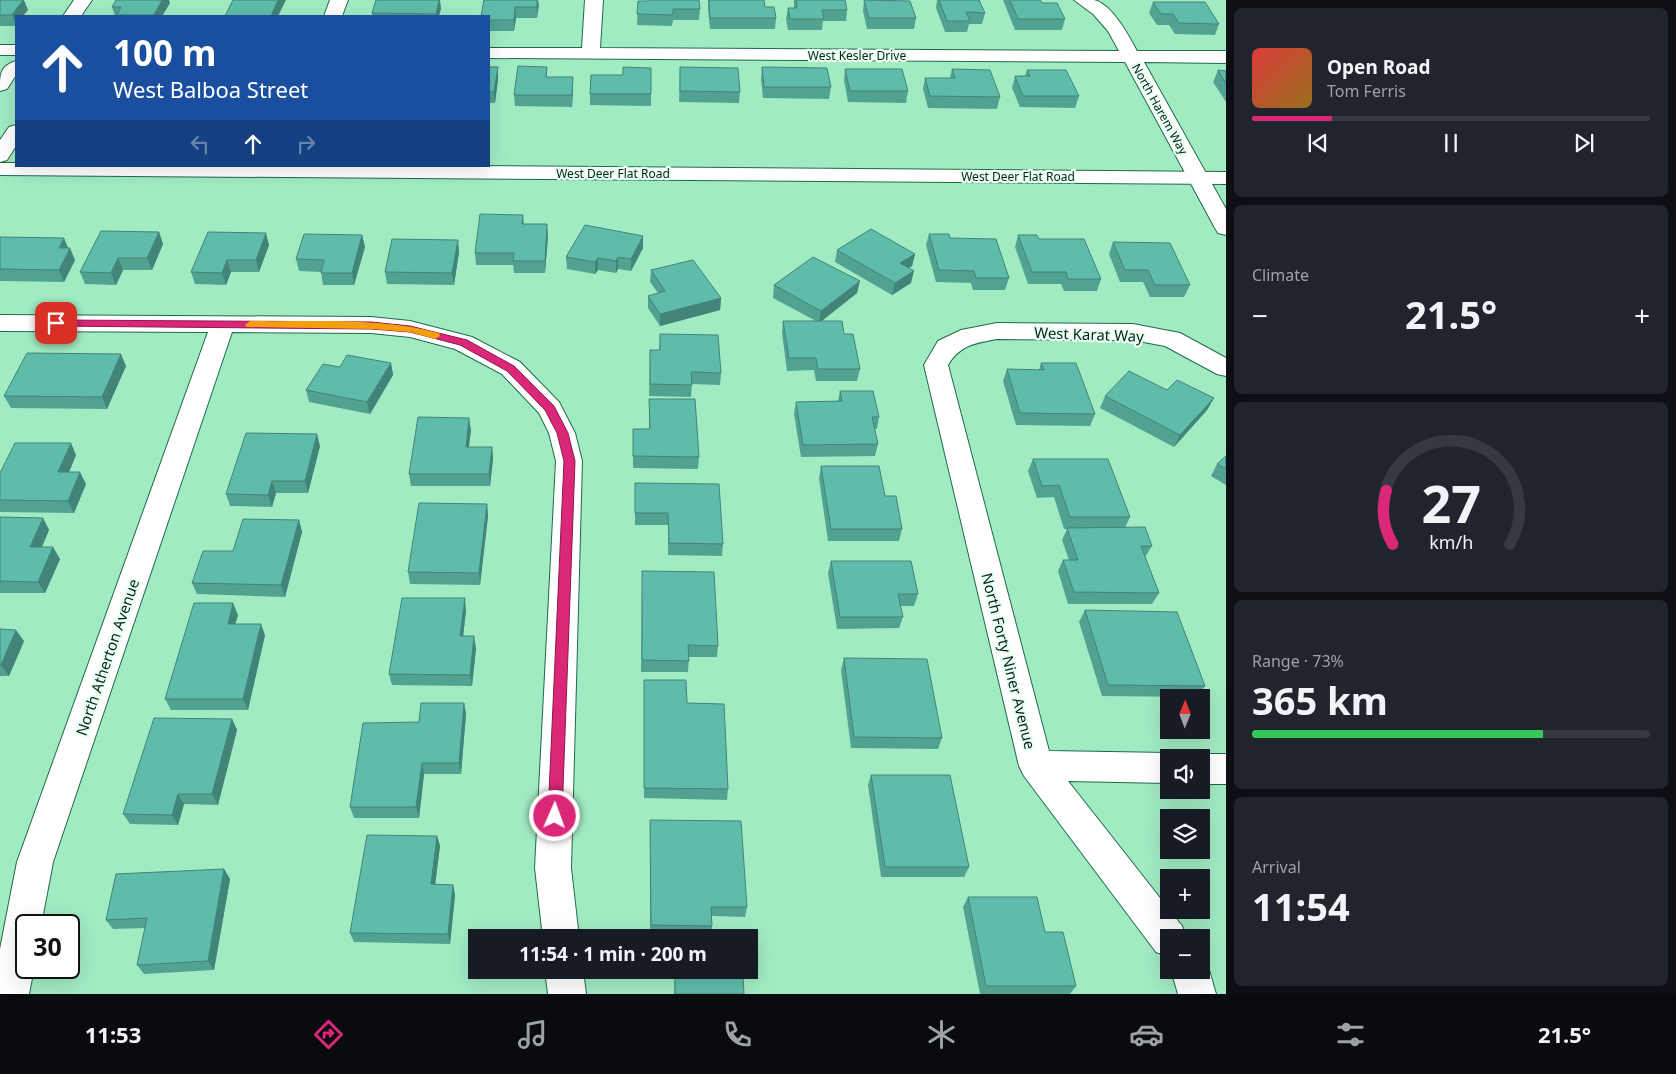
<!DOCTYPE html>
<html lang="en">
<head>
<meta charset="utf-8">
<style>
  body { margin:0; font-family:"Noto Sans",sans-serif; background:#20242c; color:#f1f3f6; height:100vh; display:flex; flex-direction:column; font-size:19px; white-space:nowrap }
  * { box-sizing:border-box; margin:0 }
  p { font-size:16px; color:#9ea1a6 }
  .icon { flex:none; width:28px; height:28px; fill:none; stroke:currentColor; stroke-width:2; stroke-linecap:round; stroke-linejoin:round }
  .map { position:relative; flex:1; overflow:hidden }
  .drawer { display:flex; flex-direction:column; gap:8px; padding:8px; background:#0d0f14; width:450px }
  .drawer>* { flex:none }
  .guide { position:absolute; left:15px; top:15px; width:475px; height:152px; border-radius:0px; box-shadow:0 5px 20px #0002; background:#1a4fa0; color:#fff; overflow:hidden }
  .needle { width:32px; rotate:1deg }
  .buttons { position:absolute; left:1160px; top:689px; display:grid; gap:10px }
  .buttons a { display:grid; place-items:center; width:50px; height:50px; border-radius:0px; background:#171b24; box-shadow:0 5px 20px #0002; font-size:25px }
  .speed { position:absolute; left:15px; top:914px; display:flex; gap:10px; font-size:25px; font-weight:700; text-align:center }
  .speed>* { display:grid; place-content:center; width:65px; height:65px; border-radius:50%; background:#171b24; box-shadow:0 5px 20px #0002; line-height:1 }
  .speed .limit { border:2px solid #111; border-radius:8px; background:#fff; color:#111 }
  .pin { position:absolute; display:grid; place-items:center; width:42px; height:42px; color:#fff; margin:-21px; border-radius:10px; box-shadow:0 2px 8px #0006 }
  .me { position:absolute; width:55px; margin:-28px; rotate:2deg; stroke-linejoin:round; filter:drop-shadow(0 0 4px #0008) }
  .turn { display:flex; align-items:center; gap:18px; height:105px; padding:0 15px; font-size:22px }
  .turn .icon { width:65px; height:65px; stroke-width:2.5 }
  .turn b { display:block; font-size:35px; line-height:42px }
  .lanes { display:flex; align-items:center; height:48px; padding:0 15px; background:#0003; justify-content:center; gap:25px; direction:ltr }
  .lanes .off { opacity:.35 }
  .big { font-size:38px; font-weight:700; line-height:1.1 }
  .drawer .tile { flex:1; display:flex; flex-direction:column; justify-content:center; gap:8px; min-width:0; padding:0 18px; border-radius:8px; background:#20242c }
  .drawer .dial { align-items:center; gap:0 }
  .dial svg { height:130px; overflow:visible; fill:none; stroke:#363941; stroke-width:7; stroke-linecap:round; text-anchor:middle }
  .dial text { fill:#f1f3f6; stroke:none }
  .song { display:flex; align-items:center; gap:15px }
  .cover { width:60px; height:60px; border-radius:8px; background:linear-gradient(135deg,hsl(0 70% 55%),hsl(40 70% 35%)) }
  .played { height:5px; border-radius:2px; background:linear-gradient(90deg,#db2777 20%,#363941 20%) }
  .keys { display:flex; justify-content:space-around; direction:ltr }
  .heat { display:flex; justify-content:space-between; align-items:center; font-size:28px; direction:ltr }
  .charge { height:8px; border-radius:4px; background:linear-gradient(90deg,#34c759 73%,#363941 0) }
  .trip { position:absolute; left:468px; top:929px; width:290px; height:50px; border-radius:0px; background:#171b24; box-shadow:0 5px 20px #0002; font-weight:700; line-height:50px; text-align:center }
  .menu { display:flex; height:80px; justify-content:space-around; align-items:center; background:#090b0e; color:#9ea1a6 }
  .menu .icon { width:35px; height:35px }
  .menu .selected { color:#db2777 }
  .menu b { font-size:22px; color:#f1f3f6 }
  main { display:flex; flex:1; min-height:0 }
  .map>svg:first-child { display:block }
</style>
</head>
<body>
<main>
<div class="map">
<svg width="1226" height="994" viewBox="0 0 1226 994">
  <rect width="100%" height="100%" fill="#a1ebc3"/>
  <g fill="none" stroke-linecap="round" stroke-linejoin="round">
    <defs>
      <path id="street" d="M74,0h18l-11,16h-18z
        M330,0h18l-6,16h-18z
        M585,0h18l-3,48 519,3 -11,-20 -15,-17 -19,-14c6,0 15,0 20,0 18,4 35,36 43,51h89v12l-82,-1 82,147v26l-8,-2 -3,-5 -90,-166 -636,-4v-10h93z
        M0,45h16v10h-16z
        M16,61v14l-9,14 -7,2c0,-17 0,-25 16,-30z
        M16,125v21l-9,14 -7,2v-22l9,-13z
        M0,315l371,2 39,4 62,16 48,25 39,40 16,31 7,28 -11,407 8,70h-36l-8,-70 21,-407 -7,-28 -10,-20 -37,-39 -47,-25 -45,-12 -39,-4 -139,-1 -179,530 -12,63h-15v43h8l-5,26h-29v-45l17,-87 191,-530 -208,-1z
        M997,323l136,1 47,9 46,25v18l-9,-2 -52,-28 -32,-6 -136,-1c-22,4 -37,6 -49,26l101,386 120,2 12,5h-12v25l-101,-2 114,145 5,12h-18v19l-13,-5 -132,-176 -5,-10 -95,-401 14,-24 23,-11z
        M1201,754h25v30h-25v-26h-9z
        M1201,956l8,14 7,24h-38l-7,-24h30z
        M545,970h38l3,24h-38z"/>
      <path id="secondary" d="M0,163h16v3h458l752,6v12l-1226,-9z"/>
    </defs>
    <use href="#street" stroke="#1f6b49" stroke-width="2"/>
    <use href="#secondary" stroke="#1f6b49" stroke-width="2"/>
    <use href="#street" fill="#fff" fill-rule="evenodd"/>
    <use href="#secondary" fill="#fff" fill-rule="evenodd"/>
  </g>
  <path fill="#52a292" d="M0,0l28,10 -12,6v10h-16z
    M484,0h54l-1,18h-21l-2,13h-25v-15z
    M708,0l57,7 11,11 -1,11h-65l-2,-20z
    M794,0h51l2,10 -1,11h-23l-1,9h-34l-2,-11 2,-11h6z
    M864,0l52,18 -2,11h-47l-4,-18z
    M937,0h42l6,13 -3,11h-13l-2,8h-22l-9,-24z
    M1003,0h37l2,3 23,16 -3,11h-47z
    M638,1l62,8 -1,11h-26l-1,6 -35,-1z
    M1153,2l66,22 -4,11 -40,-1 -6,-9h-12l-8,-12z
    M170,3l-8,13h-47l-3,-9z
    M441,8l-2,8h-67v-3z
    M489,67h9v12l-3,24h-6z
    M547,67v10l26,12 -1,18 -57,-1 -1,-11z
    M680,67l60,25 -1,11 -60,-1z
    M762,67l69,20 -2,12 -66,-1 -2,-19z
    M845,69l63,22 -2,12 -58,-1 -4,-22z
    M952,69l48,28 -3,12 -69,-1 -5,-19 2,-11h25z
    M1027,70l52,26 -4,12 -55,-1 -8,-19 3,-12h10z
    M1218,70l8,1v31l-13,-20z
    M590,94h61v12l-61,-1z
    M523,215l1,9 24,12 -3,37h-31l-1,-8h-37l-1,-12z
    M159,232l4,12 -11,26h-29l-7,15 -31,-1 -5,-12z
    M929,234l21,4 59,40 -4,12h-32l-2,-7 -35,-1 -10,-37z
    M362,235l3,12 -11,38h-31l-2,-13 -22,-1 -3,-12z
    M1018,235l21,4 62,40 -4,12h-33l-3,-7h-33l-13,-37z
    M0,237l75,23 -11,22 -64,-1z
    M458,240l1,12 -5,33 -67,-1 -2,-12z
    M1113,242l77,43 -6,12h-34l-7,-15h-23l-11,-28z
    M269,245l-10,27h-28l-5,13 -31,-1 -4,-12z
    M643,248l-12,23 -13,-2 -2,4 -18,-3 -3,4 -28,-5 -1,-12z
    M837,250l78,4 -3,12 -3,2 2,15 -19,12 -57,-33z
    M651,270l70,28 -1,12 -60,16 -12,-18v-12l10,-3 -8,-11z
    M774,285l83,8 -35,28 22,13 16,35 -3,12h-41l-2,-11 -27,1 -5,-38 1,-12h33l-43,-23z
    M660,334l61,39 -1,12 -28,-1 -1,13 -42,-1 1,-46h9z
    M391,363l2,12 -23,39 -61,-12 -3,-12 34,-23z
    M1041,363l54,51 -5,12 -74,-1 -13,-44 4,-12 32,1z
    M126,366l-19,43 -96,-1 -7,-12z
    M1167,390l47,8 -7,12 -33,37 -74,-39 5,-12z
    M840,391l39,26 -2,12h-3l4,15 -3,12 -74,1 -7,-43 2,-12 42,-1z
    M649,399l50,58 -1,12 -65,-1v-39h16z
    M471,430l-2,17h23l1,12 -3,27h-79l-2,-12z
    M320,446l-12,47h-32l-4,14 -42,-1 -4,-12z
    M76,455l-7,17 17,12 -12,29 -74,-1v-39z
    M1226,456v29l-15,-9 6,-12z
    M1033,459l97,58 -5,11 27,18 -7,11 14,36 -7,11h-84l-10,-33 5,-11h6l-7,-20 5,-11h-3l-10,-32 -17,1 -9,-27z
    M821,466l64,30 17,33 -3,12h-71l-9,-63z
    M635,483l88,61 -1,12 -54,-1v-30h-33z
    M487,504l1,12 -8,69 -70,-1 -2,-12z
    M0,517l43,1 6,12 -7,17 18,12 -15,34h-45z
    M299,520l3,12 -17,65 -88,-3 -5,-11 41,-32z
    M831,561l87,33 -4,12h-14l3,11 -4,11 -62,1 -9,-56z
    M642,582l76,64 -1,11h-28l-1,15h-47z
    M466,610l-3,26 13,12 -4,38 -80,-1 -3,-11z
    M1085,610l120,76 -8,11 -95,-1 -23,-74z
    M238,615l-3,9 30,11 -17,75h-77l-6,-11z
    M0,629l24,12 -15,35h-9z
    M844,658l98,80 -4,11 -87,-1 -10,-78z
    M644,680l43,23 41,86 -1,11 -83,-2z
    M464,703l2,11 -5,60h-37l-5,44h-65l-4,-11 69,-85z
    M232,719l5,11 -19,75 -34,-1 -6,21 -48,-1 -7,-10z
    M871,775l98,92 -5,10h-83l-13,-92z
    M650,820l97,87 -2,10 -33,-1v10l-1,10 -61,-1z
    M437,836l3,10 -5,38 18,1 2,10 -5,49 -96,-2 -4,-9z
    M224,869l6,10 -16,91 -70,4 -7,-9 8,-37 -32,1 -7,-9z
    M968,897l77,35 31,54 -6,8h-90l-17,-87z
    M675,975l69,19h-70z"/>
  <path fill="#428477" d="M23,0h1l4,10 -5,6h-7v10l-4,-11z
    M162,0h7l1,3 -8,13h-8v-1z
    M278,0h8l-8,16h-7z
    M439,0h1l1,8 -2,8h-3v-2z
    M537,0h1l1,5 -2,13z
    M515,7l1,11 -2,13v-11z
    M498,67v12l-3,24 -1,-11z
    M573,77v12l-1,18v-12z
    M547,224l1,12 -3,37v-12z
    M159,232l4,12 -11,26 -5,-12z
    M266,233l3,12 -10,27 -3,-12z
    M362,235l3,12 -11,38 -2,-12z
    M643,236v12l-12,23v-12z
    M64,238l5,12 -10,-2z
    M458,240l1,12 -5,33 -2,-12z
    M70,248l5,12 -11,22 -5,-12z
    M915,254l-3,12 -14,9 2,-12z
    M618,257v12l-2,4v-12z
    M118,258l5,12 -7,15 -5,-12z
    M598,258v12l-3,4v-12z
    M227,260l4,12 -5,13 -4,-12z
    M914,271l-3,12 -19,12 3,-12z
    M860,281l-3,12 -38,30 2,-12z
    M721,298l-1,12 -60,16v-12z
    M121,354l5,12 -19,43 -5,-12z
    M391,363l2,12 -23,39 -3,-12z
    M1214,398l-7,12 -33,37 6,-12z
    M469,418l2,12 -4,29 -1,-12z
    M317,434l3,12 -12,47 -3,-12z
    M71,443l5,12 -12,29 -6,-12z
    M492,447l1,12 -3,27 -1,-12z
    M80,472l6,12 -12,29 -6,-12z
    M272,481l4,12 -4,14 -4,-12z
    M487,504l1,12 -8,69 -1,-12z
    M43,518l6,12 -12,28 -7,-11z
    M299,520l3,12 -17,65 -4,-12z
    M53,547l7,12 -15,34 -7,-11z
    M465,598l1,12 -4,37 -2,-11z
    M233,603l5,12 -6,20 -4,-11z
    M261,624l4,11 -17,75 -5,-11z
    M16,630l8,11 -15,35 -8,-11z
    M474,636l2,12 -4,38 -2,-11z
    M464,703l2,11 -5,60 -2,-11z
    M232,719l5,11 -19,75 -6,-11z
    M422,763l2,11 -5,44 -3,-11z
    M178,794l6,10 -6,21 -6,-10z
    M437,836l3,10 -6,48 -3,-10z
    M224,869l6,10 -16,91 -6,-9z
    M453,885l2,10 -5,49 -2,-10z"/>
  <path fill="#5fbcaa" stroke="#428477" d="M0,0h23l-11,15h-12z
    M116,0h46l-8,15h-37l4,-8h-9z
    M233,0h45l-7,16h-46z
    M376,0h63l-3,14 -64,-1z
    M484,0h53v7h-22l-1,13h-25v-4h-8z
    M648,0h51l1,9h-27v6l-36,-1 1,-13h10z
    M709,0h55l1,7h9l2,11h-66z
    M796,0h49l2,10h-25l2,9h-34l-2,-11h9z
    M864,0l46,1 6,17h-47z
    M939,0h40l6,13 -19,-1 4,9h-23z
    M1010,0h30l2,3h15l8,16h-47z
    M1153,2h52l14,22 -40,-1 -6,-9h-12z
    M518,66l29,1 -1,10h27l-1,18h-58z
    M489,67h9l-4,25h-5z
    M623,67l28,1v26h-61l1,-19h32z
    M680,67l58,1 2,24 -60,-1z
    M762,67l65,1 4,19h-67z
    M845,69h57l6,22h-58z
    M952,69l38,1 10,27 -70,-1 -5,-18h30z
    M1027,70h39l13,26h-56l-8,-20h15z
    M1218,70l8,1v13z
    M480,214l43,1 -1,9h25l-2,37h-32l1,-8h-39z
    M585,225l58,11 -12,23 -13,-2 -2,4 -18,-3 -3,4 -29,-5z
    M871,229l44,25 -15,9 14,8 -19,12 -58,-33z
    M101,231l58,1 -12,26h-29l-7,15 -31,-1z
    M208,232l58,1 -10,27h-29l-5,13 -31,-1z
    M304,234l58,1 -10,38h-31l3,-13 -28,-1z
    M929,234h20l1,4 46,1 13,39h-33l-2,-7 -35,-1z
    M1018,235h19l2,4h45l17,40h-33l-2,-7h-34z
    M0,237l64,1 -5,10h11l-11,22 -59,-1z
    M392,239l66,1 -6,33 -67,-1z
    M1113,242l57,1 20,42h-35l-7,-15h-23z
    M813,257l47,24 -39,30 -47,-26z
    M693,260l28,38 -61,16 -12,-18 17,-5 -14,-21z
    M783,321h59l2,13h9l7,35h-42l-2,-11h-27z
    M660,334l58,1 3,38 -30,-1 1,13 -42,-1v-34h10z
    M27,353l94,1 -19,43 -98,-1z
    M347,355l44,8 -24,39 -61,-12 17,-26 17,3z
    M1041,363h35l19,51 -75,-1 -13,-44 37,1z
    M1129,371l38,19 10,-10 37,18 -34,37 -75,-39z
    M840,391h33l6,26h-7l6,27 -75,1 -7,-43 46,-1z
    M649,399h46l4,58 -66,-1v-27h17z
    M418,417l51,1 -3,29h26l-3,27h-80z
    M246,433l71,1 -12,47h-33l-4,14 -42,-1z
    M15,443h56l-13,29h22l-12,29 -68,-1v-27z
    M1226,456v13l-9,-5z
    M1033,459h75l22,58h-60l-11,-32 -17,1z
    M821,466h58l6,30h11l6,33h-71z
    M635,483l84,1 4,60 -54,-1 -1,-30h-33z
    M419,503l68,1 -8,69 -71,-1z
    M0,517l43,1 -13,29h23l-15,35 -38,-1z
    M243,519l56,1 -18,65 -89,-2 11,-32h30z
    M1145,527l7,19h-11l18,47 -85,-1 -11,-32h15l-11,-32z
    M831,561h80l7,33h-20l5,23h-63z
    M642,571l72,1 4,74 -30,-1 1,16 -47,-1z
    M402,598h63l-5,38h14l-4,39 -81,-1z
    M194,603h39l-5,21h33l-18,75h-78z
    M1085,610l92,2 28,74 -97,-1z
    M0,629l16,1 -15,35h-1z
    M844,658l83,1 15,79 -88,-1z
    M644,680h42l1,23 37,1 4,85 -84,-1z
    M421,703h43l-5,60h-37l-6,44h-66l13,-84 56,-1z
    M154,718l78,1 -20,75h-34l-6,21 -49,-1z
    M871,775h79l19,92h-84z
    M650,820l91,1 6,86h-36l1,19 -61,-1z
    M367,835l70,1 -6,48 22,1 -5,49 -98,-1z
    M224,869l-16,92 -71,4 10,-47 -41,2 10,-46z
    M968,897h69l8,35h18l13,54h-90z
    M675,975l68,1 1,18h-69z"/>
  <path fill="#db2777" stroke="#8e194d" d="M56,320l315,2 39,4 57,14 47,26 40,40 14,27 7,28 -13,355 -2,4 -5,2 -5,-2 -2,-4 16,-355 -7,-28 -12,-23 -38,-39 -47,-26 -50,-13 -39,-3 -319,-3v-5z"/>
  <path fill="#f59e0b" d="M250,321c63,1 128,-4 189,12l1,3 -5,3 -25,-7 -39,-3 -124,-2 -2,-2z"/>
  <g text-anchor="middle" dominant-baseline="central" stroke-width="4.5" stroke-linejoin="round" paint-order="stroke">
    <g font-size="12" fill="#062517" stroke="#eafff2">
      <text x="857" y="55">West Kesler Drive</text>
      <text transform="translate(1160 109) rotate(61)">North Harem Way</text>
      <text x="613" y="173">West Deer Flat Road</text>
      <text x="1018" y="176">West Deer Flat Road</text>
    </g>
    <g font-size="15" fill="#062517" stroke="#eafff2">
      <text transform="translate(1089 334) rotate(2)">West Karat Way</text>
      <text transform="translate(107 657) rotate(-71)">North Atherton Avenue</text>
      <text transform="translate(1009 661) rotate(76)">North Forty Niner Avenue</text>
    </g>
  </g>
</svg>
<div class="buttons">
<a><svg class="needle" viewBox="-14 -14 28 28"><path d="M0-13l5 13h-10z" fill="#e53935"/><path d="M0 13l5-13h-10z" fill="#9ea1a6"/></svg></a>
<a><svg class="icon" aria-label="sound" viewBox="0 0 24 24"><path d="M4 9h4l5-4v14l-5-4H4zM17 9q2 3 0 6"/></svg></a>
<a><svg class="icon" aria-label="layers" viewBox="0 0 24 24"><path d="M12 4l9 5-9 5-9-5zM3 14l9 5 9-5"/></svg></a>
<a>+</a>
<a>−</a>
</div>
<div class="speed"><div class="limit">30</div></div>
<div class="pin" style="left:56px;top:323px;background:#d93025"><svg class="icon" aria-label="arrive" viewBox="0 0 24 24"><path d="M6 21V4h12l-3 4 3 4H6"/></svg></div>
<svg class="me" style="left:555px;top:816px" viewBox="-20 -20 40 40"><circle r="17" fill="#db2777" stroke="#fff" stroke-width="3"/><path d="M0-11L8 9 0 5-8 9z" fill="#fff"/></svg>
<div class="trip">11:54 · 1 min · 200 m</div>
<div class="guide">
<div class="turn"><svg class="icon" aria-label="ahead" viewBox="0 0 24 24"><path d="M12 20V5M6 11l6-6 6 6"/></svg><div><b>100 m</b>West Balboa Street</div></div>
<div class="lanes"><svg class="icon off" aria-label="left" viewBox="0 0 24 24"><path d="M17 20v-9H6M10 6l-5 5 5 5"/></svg><svg class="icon" aria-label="ahead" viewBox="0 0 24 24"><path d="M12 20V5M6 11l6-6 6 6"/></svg><svg class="icon off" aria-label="right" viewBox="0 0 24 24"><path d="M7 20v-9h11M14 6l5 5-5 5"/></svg></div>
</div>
</div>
<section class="drawer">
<div class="tile">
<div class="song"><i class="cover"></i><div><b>Open Road</b><p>Tom Ferris</p></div></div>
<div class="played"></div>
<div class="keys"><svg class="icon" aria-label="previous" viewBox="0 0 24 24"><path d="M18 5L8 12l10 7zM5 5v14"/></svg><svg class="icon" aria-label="pause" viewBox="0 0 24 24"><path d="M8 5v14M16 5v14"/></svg><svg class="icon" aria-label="next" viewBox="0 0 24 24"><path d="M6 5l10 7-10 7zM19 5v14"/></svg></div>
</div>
<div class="tile"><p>Climate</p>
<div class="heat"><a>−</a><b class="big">21.5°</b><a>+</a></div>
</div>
<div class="tile dial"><svg viewBox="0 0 100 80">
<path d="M14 69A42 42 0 1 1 86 69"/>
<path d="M14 69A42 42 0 0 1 10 36" stroke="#db2777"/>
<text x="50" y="56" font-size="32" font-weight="700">27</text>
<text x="50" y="72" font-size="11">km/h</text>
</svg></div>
<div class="tile"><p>Range · 73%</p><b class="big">365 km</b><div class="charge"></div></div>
<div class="tile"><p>Arrival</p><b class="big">11:54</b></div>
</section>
</main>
<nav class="menu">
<b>11:53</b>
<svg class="icon selected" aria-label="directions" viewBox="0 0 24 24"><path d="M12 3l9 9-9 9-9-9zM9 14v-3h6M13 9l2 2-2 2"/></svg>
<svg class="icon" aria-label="music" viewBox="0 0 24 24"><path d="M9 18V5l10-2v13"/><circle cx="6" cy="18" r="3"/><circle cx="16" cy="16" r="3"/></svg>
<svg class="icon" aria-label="phone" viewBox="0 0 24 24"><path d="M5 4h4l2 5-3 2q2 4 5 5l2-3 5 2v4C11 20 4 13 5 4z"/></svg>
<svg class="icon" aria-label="climate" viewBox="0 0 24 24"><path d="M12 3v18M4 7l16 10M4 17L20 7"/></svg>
<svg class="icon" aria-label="car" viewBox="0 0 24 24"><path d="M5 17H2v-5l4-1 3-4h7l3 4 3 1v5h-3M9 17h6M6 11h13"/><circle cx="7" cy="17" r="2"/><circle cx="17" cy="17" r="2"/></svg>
<svg class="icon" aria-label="filters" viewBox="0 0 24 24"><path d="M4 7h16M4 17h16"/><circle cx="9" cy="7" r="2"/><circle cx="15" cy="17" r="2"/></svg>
<b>21.5°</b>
</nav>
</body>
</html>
